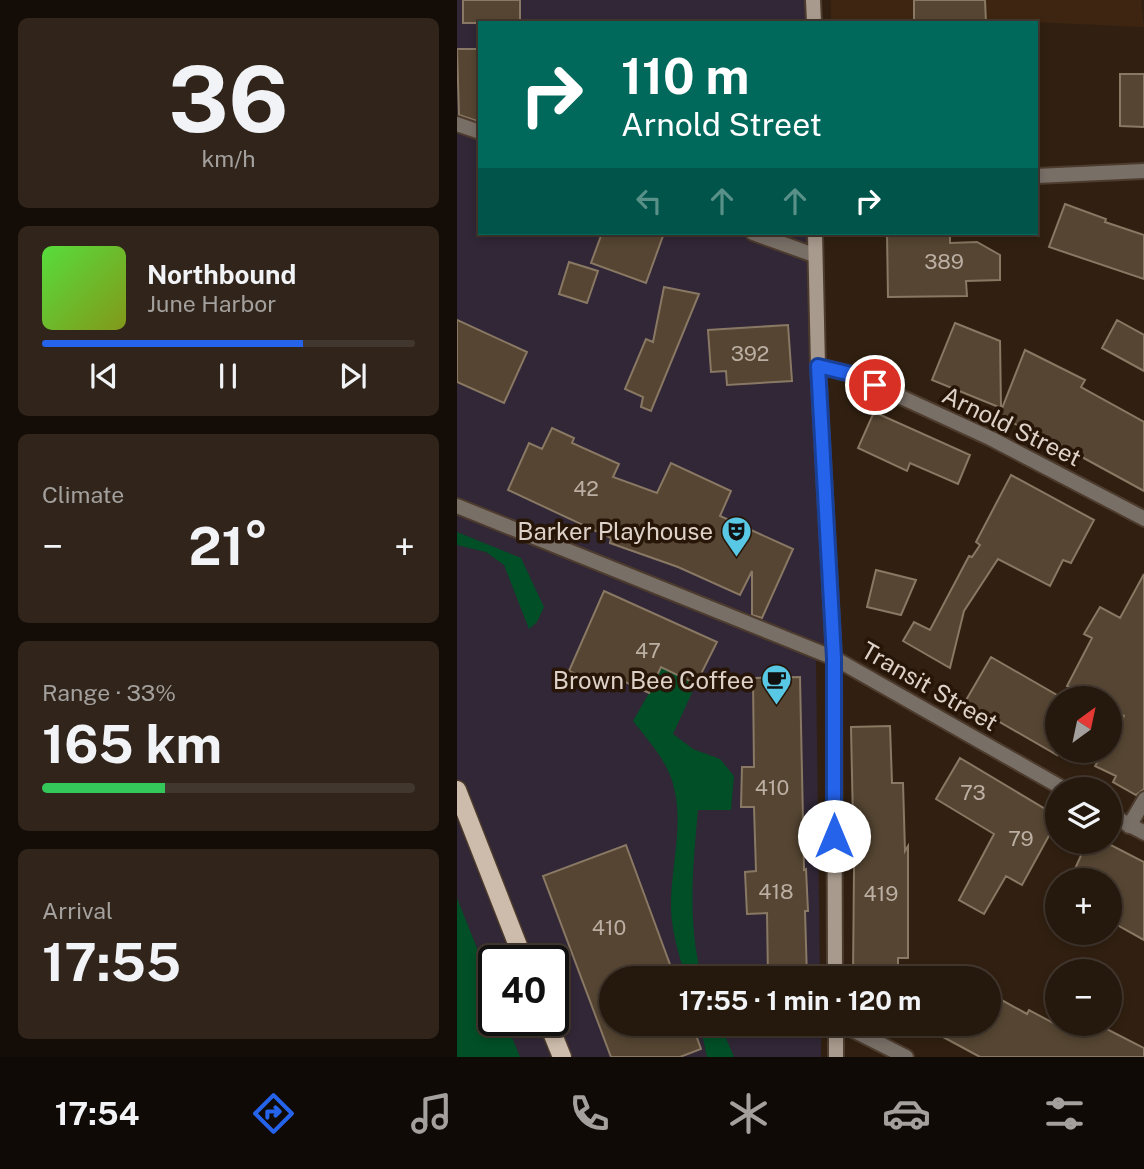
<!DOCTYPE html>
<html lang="en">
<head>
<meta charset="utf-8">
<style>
  body { margin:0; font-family:"Public Sans",sans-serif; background:#31251b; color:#f1f3f6; height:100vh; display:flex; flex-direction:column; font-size:26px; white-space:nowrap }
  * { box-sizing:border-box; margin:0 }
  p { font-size:23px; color:#a3a09d }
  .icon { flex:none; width:38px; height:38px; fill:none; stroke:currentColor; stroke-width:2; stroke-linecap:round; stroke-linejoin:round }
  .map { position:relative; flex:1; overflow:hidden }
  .drawer { display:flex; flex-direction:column; gap:18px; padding:18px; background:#140d07; width:457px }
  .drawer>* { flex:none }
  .guide { position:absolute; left:21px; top:21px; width:560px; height:214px; border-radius:0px; box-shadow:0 4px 10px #0003,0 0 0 2px #42372e; background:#00695c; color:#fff; overflow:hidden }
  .needle { width:46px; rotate:33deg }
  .fabs { position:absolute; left:588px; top:686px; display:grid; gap:14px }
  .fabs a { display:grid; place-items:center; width:77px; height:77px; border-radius:50%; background:#25180d; box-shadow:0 4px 10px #0003,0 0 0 2px #42372e; font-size:35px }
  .speed { position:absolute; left:21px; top:945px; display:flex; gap:14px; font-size:35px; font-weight:700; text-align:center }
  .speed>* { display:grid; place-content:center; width:91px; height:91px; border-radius:50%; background:#25180d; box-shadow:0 4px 10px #0003,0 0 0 2px #42372e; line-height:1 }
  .speed .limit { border:4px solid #111; border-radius:10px; background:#fff; color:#111 }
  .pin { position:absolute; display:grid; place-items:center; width:60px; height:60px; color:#fff; margin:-30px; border:4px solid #fff; border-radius:50%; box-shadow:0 2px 7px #0007 }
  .me { position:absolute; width:77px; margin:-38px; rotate:0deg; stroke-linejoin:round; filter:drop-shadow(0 0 5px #0008) }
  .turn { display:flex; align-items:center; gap:24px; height:147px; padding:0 28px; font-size:32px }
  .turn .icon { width:91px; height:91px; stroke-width:2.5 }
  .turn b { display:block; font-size:49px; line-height:60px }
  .lanes { display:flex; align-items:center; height:66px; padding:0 28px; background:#0003; justify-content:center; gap:35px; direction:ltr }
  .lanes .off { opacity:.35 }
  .big { font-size:52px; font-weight:700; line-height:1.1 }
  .drawer .card { flex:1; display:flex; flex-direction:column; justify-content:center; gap:10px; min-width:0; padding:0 24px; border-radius:10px; background:#31251b }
  .drawer .dial { align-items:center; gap:0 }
  .dial b { font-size:91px; line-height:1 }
  .song { display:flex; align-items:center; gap:21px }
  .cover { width:84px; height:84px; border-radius:10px; background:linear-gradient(135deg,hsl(110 70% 55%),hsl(70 70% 35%)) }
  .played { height:7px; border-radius:4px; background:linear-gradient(90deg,#2563eb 70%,#42372e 70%) }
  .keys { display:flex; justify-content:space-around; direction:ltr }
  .heat { display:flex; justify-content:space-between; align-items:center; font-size:38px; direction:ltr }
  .charge { height:10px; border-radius:5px; background:linear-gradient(90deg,#34c759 33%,#42372e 0) }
  .trip { position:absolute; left:142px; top:966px; width:402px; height:70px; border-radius:35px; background:#25180d; box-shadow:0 4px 10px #0003,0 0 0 2px #42372e; font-weight:700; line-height:70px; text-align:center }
  .dock { display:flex; height:112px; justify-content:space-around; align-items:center; background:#0f0a05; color:#a3a09d }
  .dock .icon { width:49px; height:49px }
  .dock .selected { color:#2563eb }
  .dock b { font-size:32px; color:#f1f3f6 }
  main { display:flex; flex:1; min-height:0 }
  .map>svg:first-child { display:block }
</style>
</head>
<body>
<main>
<section class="drawer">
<div class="card dial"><b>36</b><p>km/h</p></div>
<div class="card">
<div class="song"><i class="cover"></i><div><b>Northbound</b><p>June Harbor</p></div></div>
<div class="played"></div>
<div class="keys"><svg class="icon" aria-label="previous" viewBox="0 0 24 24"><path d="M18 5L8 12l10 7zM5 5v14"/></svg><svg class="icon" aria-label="pause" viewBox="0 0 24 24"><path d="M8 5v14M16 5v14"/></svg><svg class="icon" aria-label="next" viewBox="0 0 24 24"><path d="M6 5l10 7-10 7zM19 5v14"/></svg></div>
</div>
<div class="card"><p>Climate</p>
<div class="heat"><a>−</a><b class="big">21°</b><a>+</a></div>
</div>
<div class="card"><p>Range · 33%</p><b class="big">165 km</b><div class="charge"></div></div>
<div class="card"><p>Arrival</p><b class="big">17:55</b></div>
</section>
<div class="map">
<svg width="688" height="1057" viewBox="0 0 688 1057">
  <rect width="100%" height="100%" fill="#312011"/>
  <path fill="#312736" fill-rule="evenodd" d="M0,0h351v23h-328v210h331l3,212 5,1 8,216 -11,-1 4,317h-209v46h210v33h-364zM37,961h59v59h-59z"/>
  <path fill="#3d2512" d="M374,0h310l3,27 -111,-5 -202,1z"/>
  <path fill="#004f27" d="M0,532l64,26 23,49 -7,15 -8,7 -25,-64 -18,-13 -29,-7z
    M215,644l2,29 22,11 -23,50 20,15 27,10 14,17 -3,34h-33c-5,55 -11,114 4,168h-16c-7,-22 -14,-45 -15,-69 -1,-44 16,-90 -1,-134 -8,-20 -24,-37 -37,-54l16,-28z
    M0,898l37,93v29h11l15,37h-63z
    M243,1024h20l14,33h-27z"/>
  <path fill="#554532" stroke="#897863" stroke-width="2" d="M6,0h57v23h-57z
    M457,0h71l1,23h-72z
    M0,49h23v73l-21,-7z
    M663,74h24v53l-24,-1z
    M608,204l41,15 -1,3 39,13v44l-95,-32z
    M145,233h62l-18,50 -55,-20z
    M430,233h63v10l27,-1 23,13v25l-34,1 1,15 -79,1z
    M112,262l29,9 -11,32 -28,-9z
    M207,287l35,7 -48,117 -10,-4 2,-10 -18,-8 21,-50 7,3z
    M0,320l70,32 -23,51 -47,-21z
    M660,320l27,15v36l-42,-23z
    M498,323l45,18 1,67 -69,-28z
    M331,325l4,56 -65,4 -1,-14 -15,1 -3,-42z
    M568,350l60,30 -4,7 63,35v69l-106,-58 -1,2 -38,-19z
    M417,412l96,43 -12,29 -48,-21 -3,8 -49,-23z
    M95,428l22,10 -2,5 47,21 -6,13 44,16 14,-30 60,28 -11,25 73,33 -31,69 -10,-3v-44l-12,24 -62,-28 -68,-24 1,-5 -103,-48 21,-47 13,6z
    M554,475l83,45 -23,43 -8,-3 -13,26 -52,-27 -34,52 -14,57 -47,-27 11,-19 16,8 39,-74 3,1 8,-12 -4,-3z
    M419,570l40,10 -15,35 -34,-8z
    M687,574v215l-8,6 -23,-13 3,-6 -21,-10 9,-15h6v-10l14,-25 -14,-7v-11h-20l-23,-12 25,-48 -8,-4 16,-27 20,11z
    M147,591l113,51 -21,42 -35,-17 -12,26 -41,-19 -5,12 -34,-15z
    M534,657l66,38v60l-92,-53z
    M343,677l4,193 2,-1 2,42h-3l2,67h-39l-1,-65 -20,1 -2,-42 11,-1 -2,-64h-13l1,-40h12l-1,-89z
    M433,726l2,57h11l2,68 3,-5v112h-10v20h-45l1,-108 -3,-143z
    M503,758l97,58v5l-35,64 -16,-9 -22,38 -25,-14 35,-66 -58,-35z
    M630,842h18l39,20v78l-34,-19v-41h-40z
    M169,845l49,133h-64v46h81l9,25 -21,8h-69l-68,-181z
    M532,993l38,21 2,-4 26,14h42l47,24v9h-164l-61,-33h70z"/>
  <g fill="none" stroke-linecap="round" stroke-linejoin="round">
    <defs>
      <path id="street" d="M0,124l23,8
        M579,176l109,-5
        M296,233l61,22
        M361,366l33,8 141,65 153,80
        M0,506l377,152 230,131
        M653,815l35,18
        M672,826l16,-27
        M384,1024l65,33"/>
      <path id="secondary" d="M356,0l1,23
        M358,233l3,133 16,292 1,320
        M379,1024v33"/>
      <path id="primary" d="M0,790l67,171
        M90,1020l15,37"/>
    </defs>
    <use href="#street" stroke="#4d3c2e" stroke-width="18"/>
    <use href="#secondary" stroke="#4d3c2e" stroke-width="18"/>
    <use href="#primary" stroke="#4d3c2e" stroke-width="21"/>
    <use href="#street" stroke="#786f67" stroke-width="14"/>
    <use href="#secondary" stroke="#a89a8d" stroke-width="14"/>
    <use href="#primary" stroke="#cdbcab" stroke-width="18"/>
  </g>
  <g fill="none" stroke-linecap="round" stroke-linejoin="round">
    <defs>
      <path id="route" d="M377,836v-178l-16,-292 33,8 24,11"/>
    </defs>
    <use href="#route" stroke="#184099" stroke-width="18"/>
    <use href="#route" stroke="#2563eb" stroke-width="12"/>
  </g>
  <defs>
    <symbol id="theatre-pin" viewBox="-11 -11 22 30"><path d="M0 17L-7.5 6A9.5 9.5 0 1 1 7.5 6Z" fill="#59c8e5" stroke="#271608"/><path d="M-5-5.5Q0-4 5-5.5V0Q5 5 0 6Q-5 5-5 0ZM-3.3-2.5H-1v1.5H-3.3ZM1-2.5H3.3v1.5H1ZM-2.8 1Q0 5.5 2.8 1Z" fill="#111"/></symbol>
    <symbol id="cafe-pin" viewBox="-11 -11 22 30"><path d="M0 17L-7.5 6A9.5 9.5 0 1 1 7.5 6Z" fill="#59c8e5" stroke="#271608"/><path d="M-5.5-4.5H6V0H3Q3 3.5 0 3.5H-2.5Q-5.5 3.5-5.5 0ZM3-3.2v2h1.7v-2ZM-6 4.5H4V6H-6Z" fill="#111"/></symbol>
  </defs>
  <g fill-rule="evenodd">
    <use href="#theatre-pin" x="262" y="514" width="35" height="47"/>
    <use href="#cafe-pin" x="302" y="662" width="35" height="47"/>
  </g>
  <g text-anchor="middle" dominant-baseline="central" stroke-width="7" stroke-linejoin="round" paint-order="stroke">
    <g font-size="21" fill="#bbaea2">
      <text x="487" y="261">389</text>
      <text x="293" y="353">392</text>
      <text x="129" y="488">42</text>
      <text x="191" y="650">47</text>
      <text x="315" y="787">410</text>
      <text x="516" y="792">73</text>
      <text x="564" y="838">79</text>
      <text x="319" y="891">418</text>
      <text x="424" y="893">419</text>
      <text x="152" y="927">410</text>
    </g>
    <g font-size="24" fill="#ddd1c8" stroke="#271608">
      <text transform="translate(555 426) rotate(26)">Arnold Street</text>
      <text transform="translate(473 686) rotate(30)">Transit Street</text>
    </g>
    <g font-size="24" fill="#ddd1c8" stroke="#271608" text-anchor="end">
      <text x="256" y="531">Barker Playhouse</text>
      <text x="297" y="680">Brown Bee Coffee</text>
    </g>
  </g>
</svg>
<div class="fabs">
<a><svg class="needle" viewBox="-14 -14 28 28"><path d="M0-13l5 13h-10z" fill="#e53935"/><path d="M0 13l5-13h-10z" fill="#a3a09d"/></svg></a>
<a><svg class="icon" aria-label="layers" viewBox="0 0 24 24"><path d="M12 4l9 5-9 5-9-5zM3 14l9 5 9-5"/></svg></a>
<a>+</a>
<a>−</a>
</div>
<div class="speed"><div class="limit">40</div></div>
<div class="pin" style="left:418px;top:385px;background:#d93025"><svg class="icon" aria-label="arrive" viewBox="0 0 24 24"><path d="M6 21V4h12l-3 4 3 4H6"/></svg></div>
<svg class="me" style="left:377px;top:836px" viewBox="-20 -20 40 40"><circle r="19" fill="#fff"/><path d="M0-13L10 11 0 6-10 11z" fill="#2563eb"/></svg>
<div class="trip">17:55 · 1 min · 120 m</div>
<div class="guide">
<div class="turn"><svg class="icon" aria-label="right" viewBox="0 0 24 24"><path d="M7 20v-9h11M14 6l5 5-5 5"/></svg><div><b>110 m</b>Arnold Street</div></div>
<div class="lanes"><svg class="icon off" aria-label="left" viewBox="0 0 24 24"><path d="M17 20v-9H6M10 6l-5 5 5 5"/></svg><svg class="icon off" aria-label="ahead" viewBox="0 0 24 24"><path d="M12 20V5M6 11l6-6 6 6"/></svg><svg class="icon off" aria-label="ahead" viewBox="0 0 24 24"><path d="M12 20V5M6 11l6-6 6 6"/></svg><svg class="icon" aria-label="right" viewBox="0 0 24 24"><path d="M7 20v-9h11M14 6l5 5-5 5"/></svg></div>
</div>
</div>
</main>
<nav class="dock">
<b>17:54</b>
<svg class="icon selected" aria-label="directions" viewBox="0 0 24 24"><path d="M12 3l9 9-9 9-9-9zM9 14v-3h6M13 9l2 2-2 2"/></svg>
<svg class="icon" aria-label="music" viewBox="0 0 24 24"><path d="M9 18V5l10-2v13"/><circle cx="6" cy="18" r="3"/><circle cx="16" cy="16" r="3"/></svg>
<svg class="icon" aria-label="phone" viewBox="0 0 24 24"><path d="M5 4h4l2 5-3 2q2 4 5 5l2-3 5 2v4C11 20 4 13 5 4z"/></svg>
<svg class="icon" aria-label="climate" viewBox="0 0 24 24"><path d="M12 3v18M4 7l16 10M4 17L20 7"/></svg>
<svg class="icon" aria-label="car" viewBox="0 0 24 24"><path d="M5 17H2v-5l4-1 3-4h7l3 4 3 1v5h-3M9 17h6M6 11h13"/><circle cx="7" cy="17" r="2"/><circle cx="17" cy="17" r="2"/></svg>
<svg class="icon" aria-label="filters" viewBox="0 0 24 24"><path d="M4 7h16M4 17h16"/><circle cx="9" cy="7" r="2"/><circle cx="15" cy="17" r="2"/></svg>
</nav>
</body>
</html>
